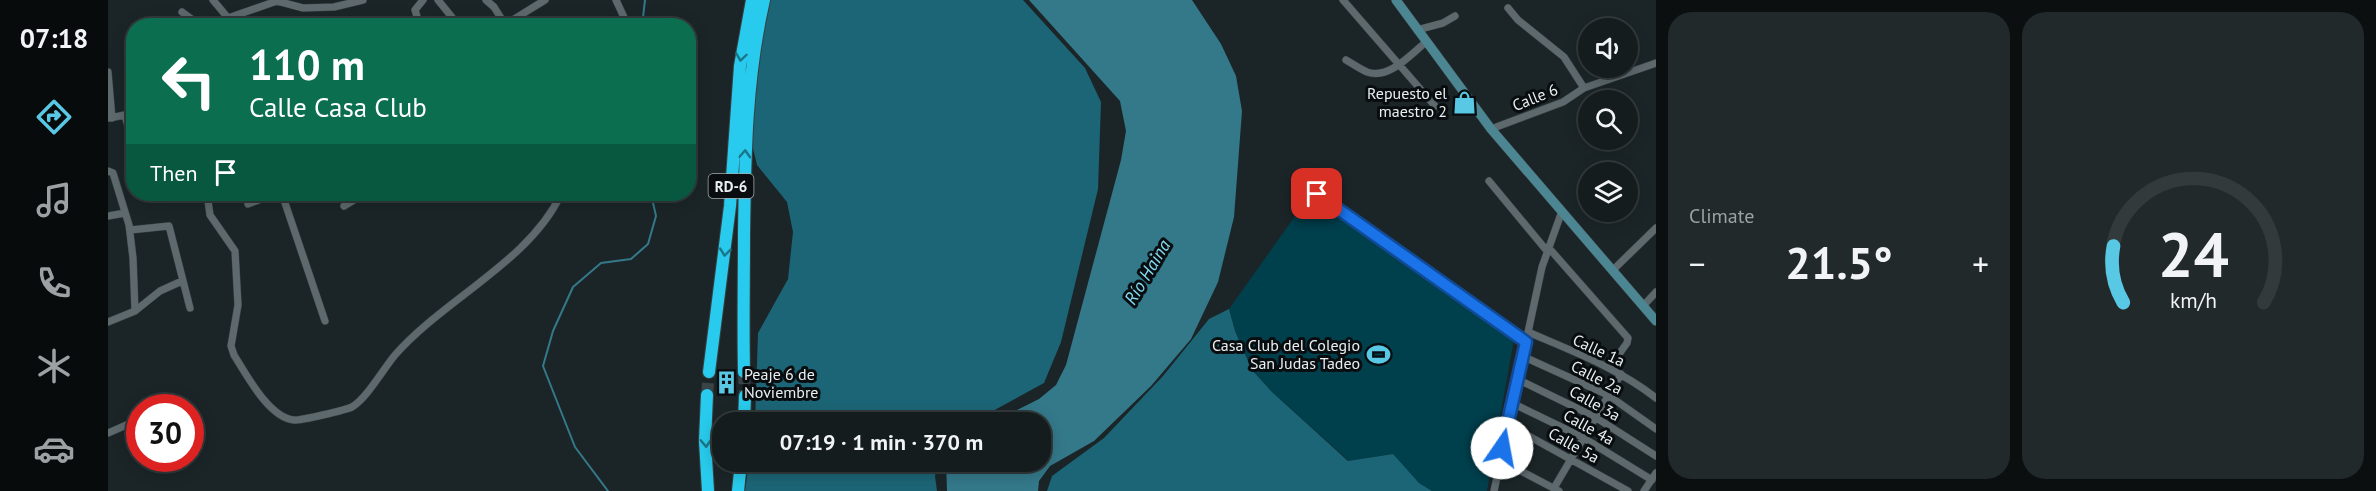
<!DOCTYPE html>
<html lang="en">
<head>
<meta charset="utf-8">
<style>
  body { margin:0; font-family:"PT Sans",sans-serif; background:#21292b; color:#f1f3f6; height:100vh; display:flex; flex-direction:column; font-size:22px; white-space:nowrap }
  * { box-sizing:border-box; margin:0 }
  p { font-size:20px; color:#9da1a4 }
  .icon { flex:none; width:33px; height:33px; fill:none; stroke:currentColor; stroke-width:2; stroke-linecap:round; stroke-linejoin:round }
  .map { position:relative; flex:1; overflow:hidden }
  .side { display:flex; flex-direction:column; gap:12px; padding:12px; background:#0b0f10; width:720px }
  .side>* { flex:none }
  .top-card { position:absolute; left:18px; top:18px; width:570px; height:183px; border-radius:24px; box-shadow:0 3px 15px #0003,0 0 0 2px #333a3c; background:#0b6e4f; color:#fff; overflow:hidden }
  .buttons { position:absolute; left:1470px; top:18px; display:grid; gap:12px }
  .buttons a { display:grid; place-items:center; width:60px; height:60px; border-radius:50%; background:#141c1e; box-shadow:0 3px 15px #0003,0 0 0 2px #333a3c; font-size:30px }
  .speed { position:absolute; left:18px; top:394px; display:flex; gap:12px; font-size:30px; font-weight:700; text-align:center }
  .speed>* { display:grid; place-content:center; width:78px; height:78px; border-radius:50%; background:#141c1e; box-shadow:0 3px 15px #0003,0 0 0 2px #333a3c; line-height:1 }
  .speed .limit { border:9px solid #d22; background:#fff; color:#111 }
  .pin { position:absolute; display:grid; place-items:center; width:51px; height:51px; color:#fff; margin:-26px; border-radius:12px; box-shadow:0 3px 9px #0006 }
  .me { position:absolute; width:66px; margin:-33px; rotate:12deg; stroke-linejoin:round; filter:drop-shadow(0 0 4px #0008) }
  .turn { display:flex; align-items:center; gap:21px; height:126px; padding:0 24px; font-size:27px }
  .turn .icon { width:78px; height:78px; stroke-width:2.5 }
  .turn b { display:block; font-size:42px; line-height:51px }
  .then { display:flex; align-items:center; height:57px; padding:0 24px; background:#0003; gap:12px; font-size:22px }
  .big { font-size:45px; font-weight:800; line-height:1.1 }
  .side .tile { flex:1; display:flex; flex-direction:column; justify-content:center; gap:9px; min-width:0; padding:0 21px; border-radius:24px; background:#21292b }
  .side .dial { align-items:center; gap:0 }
  .dial svg { height:156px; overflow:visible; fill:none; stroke:#333a3c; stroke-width:7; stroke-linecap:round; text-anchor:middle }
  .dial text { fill:#f1f3f6; stroke:none }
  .heat { display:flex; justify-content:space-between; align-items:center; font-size:33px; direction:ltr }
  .side .tiles { flex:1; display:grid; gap:12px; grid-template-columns:repeat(2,1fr) }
  .trip { position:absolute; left:604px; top:412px; width:339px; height:60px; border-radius:24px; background:#141c1e; box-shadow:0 3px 15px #0003,0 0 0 2px #333a3c; font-weight:800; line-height:60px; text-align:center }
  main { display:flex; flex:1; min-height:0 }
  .menu { display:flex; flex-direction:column; width:108px; justify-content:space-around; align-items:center; background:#080b0c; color:#9da1a4 }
  .menu .icon { width:42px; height:42px }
  .menu .selected { color:#58c8e4 }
  .menu b { font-size:27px; color:#f1f3f6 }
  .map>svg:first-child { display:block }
</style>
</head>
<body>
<main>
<nav class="menu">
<b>07:18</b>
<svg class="icon selected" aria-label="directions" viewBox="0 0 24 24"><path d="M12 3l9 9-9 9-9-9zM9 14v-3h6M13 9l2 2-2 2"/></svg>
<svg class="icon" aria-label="music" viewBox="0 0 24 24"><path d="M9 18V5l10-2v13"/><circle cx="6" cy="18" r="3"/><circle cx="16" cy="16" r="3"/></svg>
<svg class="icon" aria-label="phone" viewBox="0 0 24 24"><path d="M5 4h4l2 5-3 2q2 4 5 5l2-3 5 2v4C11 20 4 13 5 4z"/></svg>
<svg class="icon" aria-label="climate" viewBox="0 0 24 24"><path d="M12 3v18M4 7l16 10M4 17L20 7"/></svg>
<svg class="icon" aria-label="car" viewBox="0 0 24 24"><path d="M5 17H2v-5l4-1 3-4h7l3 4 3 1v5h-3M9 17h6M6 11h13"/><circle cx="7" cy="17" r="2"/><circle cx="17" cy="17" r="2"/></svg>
</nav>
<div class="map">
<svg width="1548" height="491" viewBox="0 0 1548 491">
  <rect width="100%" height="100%" fill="#1b2528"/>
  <path fill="#003f4c" d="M1202,195l204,144 -27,152h-55l-13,-8 -27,-29 -43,7 -77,-69 -20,-22 -17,-39 -6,-22z"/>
  <path fill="#1c6576" d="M660,0h255l62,68 16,34 -3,87 -37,153 -17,41 -73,40h-216l3,-90 30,-54 5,-47 -6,-30 -30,-37 -7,-29 6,-76z
    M1121,309l6,22 17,39 20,22 76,69 45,-7 26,29 13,8h-385l5,-15 52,-38 59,-62 46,-57z
    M641,462h189l-3,14 2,15h-192z"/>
  <path fill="#34798a" d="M921,0h163l29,44 15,32 6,35 -8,106 -16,65 -27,57 -40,47 -57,55 -44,25 -11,15 -1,10h-91l-1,-29h95v-39h-50l48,-24 17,-14 10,-20 55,-205 5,-29 -6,-30z"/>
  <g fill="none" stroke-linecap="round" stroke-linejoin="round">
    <path stroke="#34798a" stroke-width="2" d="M534,26l3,-26
      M500,491l-33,-44 -32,-81 10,-35 20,-44 28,-24 30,-4 17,-15 8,-28 -5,-22"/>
    <path stroke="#3a4346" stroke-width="12" stroke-dasharray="12 6" stroke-linecap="butt" d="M636,372l1,24
      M599,395l2,-23"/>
    <defs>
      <path id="street" d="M105,0l15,18 10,8
        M330,0l21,26
        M378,0l8,7 12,19
        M508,0l12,26
        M1235,0l92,106
        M1400,8l10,12 46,37 20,31
        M74,12l19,14
        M116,26l4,-8 49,-17 26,7 31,-1 29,-7
        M312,26l-5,-16 8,-10
        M395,26l42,-26
        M1309,30l26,-7 12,-7
        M1238,60c7,4 14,9 21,12 22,8 44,-18 59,-30
        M0,72l4,46
        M17,115l9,34
        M2,118l24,-5
        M1383,129l72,-27 21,-14 72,-25
        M0,171l5,2 16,52 4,33 2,53
        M1381,181l58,70
        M99,194l3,21 25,36 3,54 -7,41 3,9c12,19 35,63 60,65 5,1 52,-10 58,-13 15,-9 32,-39 43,-52 49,-56 135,-94 166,-161
        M174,194l43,127
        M1209,194l208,148
        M140,204l27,-10
        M236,206l20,-12
        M0,216l17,-3
        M22,230l39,-4 21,82
        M1440,247l80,91 -1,5 -18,25
        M1505,270l43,-42
        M1536,305l12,-13
        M0,322l27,-11 25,-20 22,-10
        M1420,332c44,19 90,36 128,66
        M1414,356l86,39 48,34
        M1409,379l78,38 61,39
        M1404,403l70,34 70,43
        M1399,424l121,67
        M0,433l32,-14
        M1392,460l59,31
        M1446,488l67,-114
        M1386,491l48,-224 20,-56
        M1536,491l12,-18"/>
      <path id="secondary" d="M1288,0l95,129 165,192"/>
      <path id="highway" d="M601,372l21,-166 10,-140 12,-66
        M636,372c-1,-45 0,-91 0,-137 1,-79 2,-157 20,-235
        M599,395l-2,46 3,50
        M636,423l1,-27
        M630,491l3,-29"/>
    </defs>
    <use href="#street" stroke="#374042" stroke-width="8"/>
    <use href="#secondary" stroke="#374042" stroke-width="10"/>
    <use href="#highway" stroke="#374042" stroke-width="14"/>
    <use href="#street" stroke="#5d696d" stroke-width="7"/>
    <use href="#secondary" stroke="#4d8693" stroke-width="9"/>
    <use href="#highway" stroke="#28cbed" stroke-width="12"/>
  </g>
  <defs><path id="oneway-chevron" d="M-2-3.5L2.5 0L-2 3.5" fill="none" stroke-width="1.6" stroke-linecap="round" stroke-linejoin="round" transform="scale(1.5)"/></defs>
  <g stroke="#1a7689">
    <use href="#oneway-chevron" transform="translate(633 57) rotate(98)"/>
    <use href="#oneway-chevron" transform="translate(637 154) rotate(-87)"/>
    <use href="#oneway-chevron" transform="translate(617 252) rotate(96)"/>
    <use href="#oneway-chevron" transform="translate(598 443) rotate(88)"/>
  </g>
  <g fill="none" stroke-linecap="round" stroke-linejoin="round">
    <defs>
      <path id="route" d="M1209,194l209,148 -24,106"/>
    </defs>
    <use href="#route" stroke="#114b97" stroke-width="15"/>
    <use href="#route" stroke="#1a73e8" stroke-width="10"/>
  </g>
  <defs>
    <symbol id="shop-bare" viewBox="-9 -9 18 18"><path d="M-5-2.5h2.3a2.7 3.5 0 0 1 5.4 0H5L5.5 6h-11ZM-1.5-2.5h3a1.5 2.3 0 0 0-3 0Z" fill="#58c8e4" stroke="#090d0f" stroke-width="2.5" paint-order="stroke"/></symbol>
    <symbol id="stadium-bare" viewBox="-9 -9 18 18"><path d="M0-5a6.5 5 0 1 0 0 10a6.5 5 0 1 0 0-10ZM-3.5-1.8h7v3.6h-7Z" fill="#58c8e4" stroke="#090d0f" stroke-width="2.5" paint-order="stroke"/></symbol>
    <symbol id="building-bare" viewBox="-9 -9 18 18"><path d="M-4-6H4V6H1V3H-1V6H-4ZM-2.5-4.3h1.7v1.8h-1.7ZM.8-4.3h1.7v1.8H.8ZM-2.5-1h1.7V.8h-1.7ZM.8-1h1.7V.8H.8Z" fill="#58c8e4" stroke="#090d0f" stroke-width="2.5" paint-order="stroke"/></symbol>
  </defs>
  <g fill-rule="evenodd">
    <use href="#shop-bare" x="1340" y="86" width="33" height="33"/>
    <use href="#stadium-bare" x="1254" y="338" width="33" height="33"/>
    <use href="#building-bare" x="602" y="366" width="33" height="33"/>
  </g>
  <g text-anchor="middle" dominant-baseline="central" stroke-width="6" stroke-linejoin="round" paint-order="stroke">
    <rect fill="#090d0f" stroke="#a6acae" stroke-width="1.5" x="600.5" y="174" width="45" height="24" rx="4.5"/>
    <g font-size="15" font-weight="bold" fill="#e9f0f2">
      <text x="623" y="186">RD-6</text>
    </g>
    <g font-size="16" fill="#e9f0f2" stroke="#090d0f" text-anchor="end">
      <text x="1339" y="93">Repuesto el<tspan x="1339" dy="18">maestro 2</tspan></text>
      <text x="1252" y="345">Casa Club del Colegio<tspan x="1252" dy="18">San Judas Tadeo</tspan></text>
      <text x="636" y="374" text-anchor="start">Peaje 6 de<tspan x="636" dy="18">Noviembre</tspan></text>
    </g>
    <g font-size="16" fill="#e9f0f2" stroke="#090d0f">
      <text transform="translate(1427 97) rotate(-22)">Calle 6</text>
      <text transform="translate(1491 350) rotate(25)">Calle 1a</text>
      <text transform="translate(1489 377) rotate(27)">Calle 2a</text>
      <text transform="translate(1487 403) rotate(29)">Calle 3a</text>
      <text transform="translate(1481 427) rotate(29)">Calle 4a</text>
      <text transform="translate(1466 445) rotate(29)">Calle 5a</text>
    </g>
    <g font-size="18" font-style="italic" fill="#83dcf3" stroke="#090d0f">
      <text transform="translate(1039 272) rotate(-59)">Río Haina</text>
    </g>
  </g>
</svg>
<div class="buttons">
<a><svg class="icon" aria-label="sound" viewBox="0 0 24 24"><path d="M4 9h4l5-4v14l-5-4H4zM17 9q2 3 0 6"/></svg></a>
<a><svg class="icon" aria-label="search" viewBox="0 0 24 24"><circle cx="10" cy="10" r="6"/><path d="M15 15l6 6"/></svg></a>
<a><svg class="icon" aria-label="layers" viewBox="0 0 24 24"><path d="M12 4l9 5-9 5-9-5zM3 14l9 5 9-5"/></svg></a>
</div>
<div class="speed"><div class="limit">30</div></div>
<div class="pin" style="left:1209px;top:194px;background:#d93025"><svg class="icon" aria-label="arrive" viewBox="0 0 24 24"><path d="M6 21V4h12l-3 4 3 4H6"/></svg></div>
<svg class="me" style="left:1394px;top:448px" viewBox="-20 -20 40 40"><circle r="19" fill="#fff"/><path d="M0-13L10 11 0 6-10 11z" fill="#1a73e8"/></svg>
<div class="trip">07:19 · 1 min · 370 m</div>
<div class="top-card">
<div class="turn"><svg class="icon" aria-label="left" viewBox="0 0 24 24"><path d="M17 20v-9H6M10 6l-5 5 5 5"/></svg><div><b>110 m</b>Calle Casa Club</div></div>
<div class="then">Then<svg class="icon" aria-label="arrive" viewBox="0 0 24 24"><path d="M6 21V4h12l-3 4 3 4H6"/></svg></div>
</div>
</div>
<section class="side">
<div class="tiles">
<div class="tile"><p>Climate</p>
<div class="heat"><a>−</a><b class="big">21.5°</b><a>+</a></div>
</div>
<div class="tile dial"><svg viewBox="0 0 100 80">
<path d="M14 69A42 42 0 1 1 86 69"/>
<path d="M14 69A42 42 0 0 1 9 40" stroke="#58c8e4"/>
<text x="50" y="56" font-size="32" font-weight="700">24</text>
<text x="50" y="72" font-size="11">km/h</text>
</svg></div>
</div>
</section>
</main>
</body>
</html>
